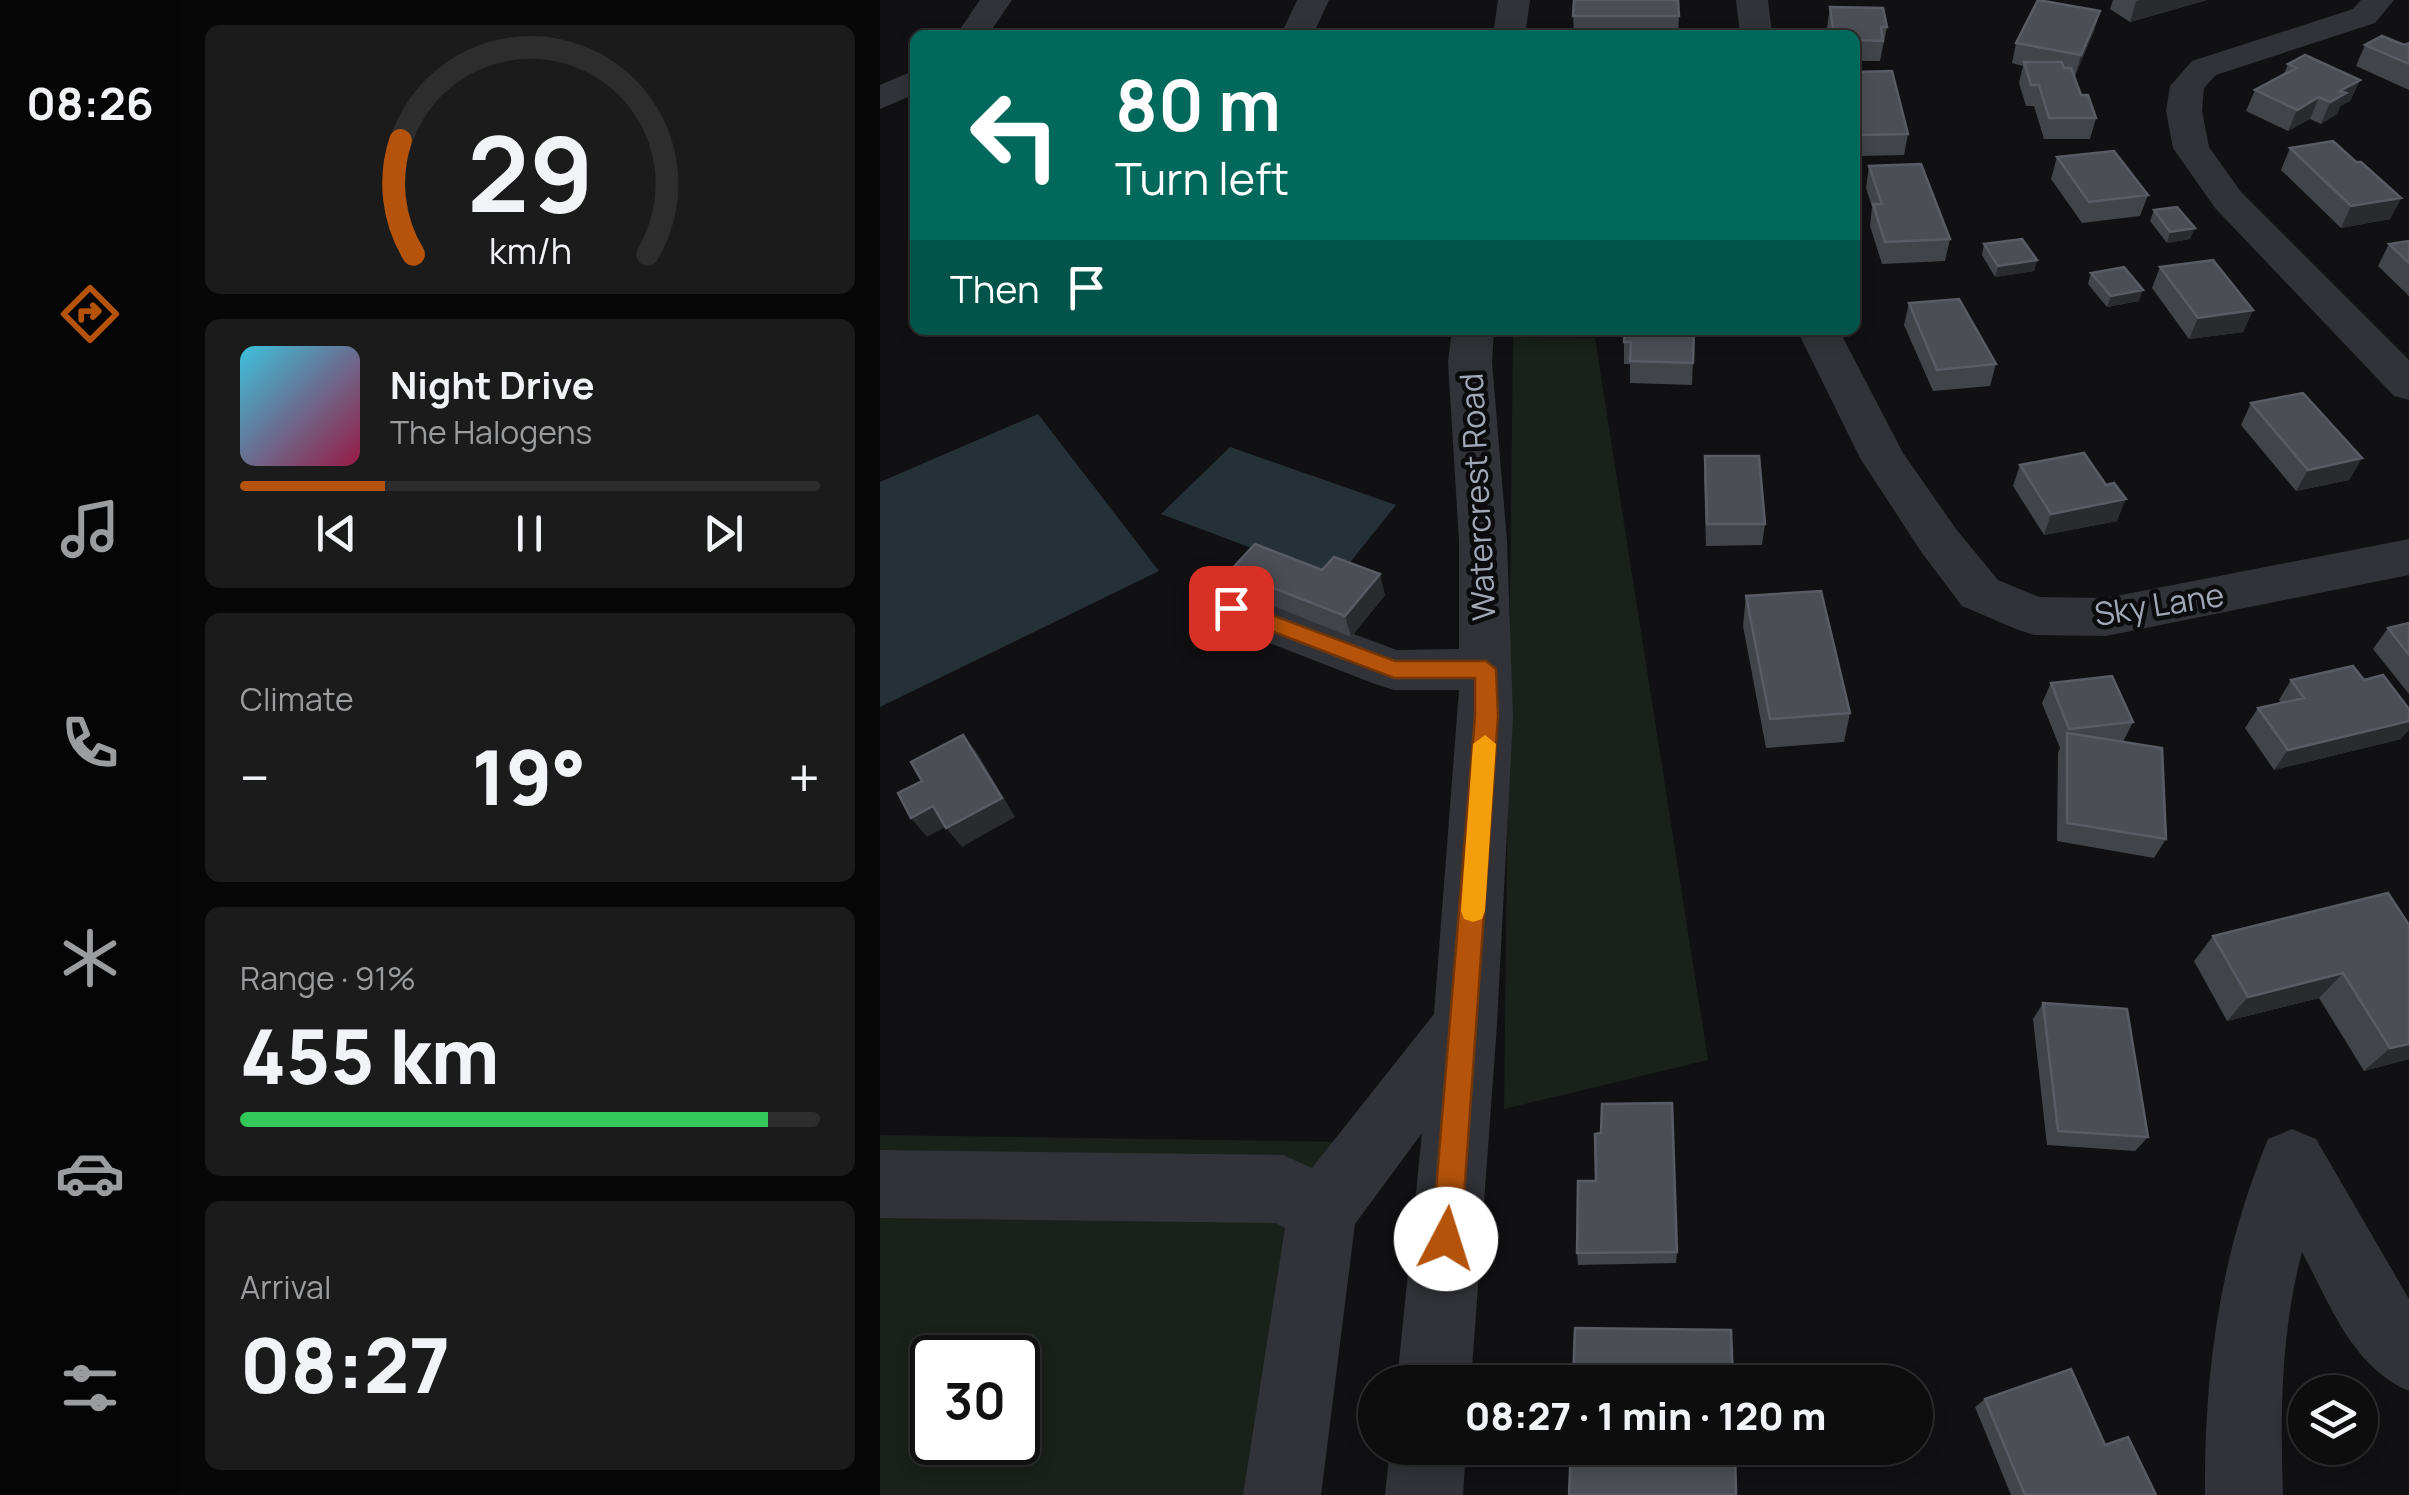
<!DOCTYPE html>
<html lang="en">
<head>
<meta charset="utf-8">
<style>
  body { margin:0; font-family:Manrope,sans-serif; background:#1b1b1c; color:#f1f3f6; height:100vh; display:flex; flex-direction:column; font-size:38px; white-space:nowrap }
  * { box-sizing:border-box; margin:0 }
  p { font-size:32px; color:#9a9c9e }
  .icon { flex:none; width:55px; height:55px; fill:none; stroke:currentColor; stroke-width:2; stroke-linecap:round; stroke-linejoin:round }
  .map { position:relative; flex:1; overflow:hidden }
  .side { display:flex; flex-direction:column; gap:25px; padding:25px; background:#070708; width:700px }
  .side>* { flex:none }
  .hud { position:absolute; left:30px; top:30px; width:950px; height:305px; border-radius:15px; box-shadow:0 5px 15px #0003,0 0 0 2px #2d2d2e; background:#00695c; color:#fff; overflow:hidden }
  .fabs { position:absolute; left:1408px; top:1375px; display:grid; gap:20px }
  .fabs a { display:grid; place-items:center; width:90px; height:90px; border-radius:50%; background:#0d0d0e; box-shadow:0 5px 15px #0003,0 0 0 2px #2d2d2e; font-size:50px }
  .speed { position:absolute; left:30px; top:1335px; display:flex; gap:20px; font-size:50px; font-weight:700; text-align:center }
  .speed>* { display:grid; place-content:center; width:130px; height:130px; border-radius:50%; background:#0d0d0e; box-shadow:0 5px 15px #0003,0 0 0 2px #2d2d2e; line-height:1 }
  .speed .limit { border:5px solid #111; border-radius:15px; background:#fff; color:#111 }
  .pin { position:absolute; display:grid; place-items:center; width:85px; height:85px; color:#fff; margin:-42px; border-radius:20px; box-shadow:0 5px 15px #0006 }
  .me { position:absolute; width:110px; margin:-55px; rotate:5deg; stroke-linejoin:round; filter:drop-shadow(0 0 8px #0008) }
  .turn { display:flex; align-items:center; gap:35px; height:210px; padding:0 40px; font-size:45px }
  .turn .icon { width:130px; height:130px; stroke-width:2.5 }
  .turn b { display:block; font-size:70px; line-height:85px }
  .then { display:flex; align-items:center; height:95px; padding:0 40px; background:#0003; gap:20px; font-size:38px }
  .big { font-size:75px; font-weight:800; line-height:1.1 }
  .side .tile { flex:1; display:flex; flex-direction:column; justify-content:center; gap:15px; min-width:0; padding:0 35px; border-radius:15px; background:#1b1b1c }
  .side .dial { align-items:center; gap:0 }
  .dial svg { height:260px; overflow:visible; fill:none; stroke:#2d2d2e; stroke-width:7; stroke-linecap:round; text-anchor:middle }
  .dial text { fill:#f1f3f6; stroke:none }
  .song { display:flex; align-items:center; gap:30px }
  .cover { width:120px; height:120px; border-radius:15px; background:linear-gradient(135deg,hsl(190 70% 55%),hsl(340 70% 35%)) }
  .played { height:10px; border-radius:5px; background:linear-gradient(90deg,#b45309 25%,#2d2d2e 25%) }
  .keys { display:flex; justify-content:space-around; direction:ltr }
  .heat { display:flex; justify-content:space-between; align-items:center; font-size:55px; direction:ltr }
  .charge { height:15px; border-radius:8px; background:linear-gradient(90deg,#34c759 91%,#2d2d2e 0) }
  .trip { position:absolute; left:478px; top:1365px; width:575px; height:100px; border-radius:50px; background:#0d0d0e; box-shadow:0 5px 15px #0003,0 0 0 2px #2d2d2e; font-weight:800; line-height:100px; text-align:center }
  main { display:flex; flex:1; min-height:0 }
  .dock { display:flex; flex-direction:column; width:180px; justify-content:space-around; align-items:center; background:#050506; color:#9a9c9e }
  .dock .icon { width:70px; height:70px }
  .dock .selected { color:#b45309 }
  .dock b { font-size:45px; color:#f1f3f6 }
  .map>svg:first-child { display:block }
</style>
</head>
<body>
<main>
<nav class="dock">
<b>08:26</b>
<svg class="icon selected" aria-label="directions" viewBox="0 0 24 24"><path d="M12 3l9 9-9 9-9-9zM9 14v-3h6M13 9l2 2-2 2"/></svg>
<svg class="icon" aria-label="music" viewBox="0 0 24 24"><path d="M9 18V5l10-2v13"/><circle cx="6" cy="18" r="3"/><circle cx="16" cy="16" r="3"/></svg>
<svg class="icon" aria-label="phone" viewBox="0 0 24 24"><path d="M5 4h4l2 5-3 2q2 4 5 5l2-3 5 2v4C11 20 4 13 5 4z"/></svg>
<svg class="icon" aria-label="climate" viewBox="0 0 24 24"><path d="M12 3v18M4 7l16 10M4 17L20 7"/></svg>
<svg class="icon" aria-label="car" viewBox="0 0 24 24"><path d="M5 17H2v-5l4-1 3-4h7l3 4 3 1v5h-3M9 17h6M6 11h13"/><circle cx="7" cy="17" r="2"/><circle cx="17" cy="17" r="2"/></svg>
<svg class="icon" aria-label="filters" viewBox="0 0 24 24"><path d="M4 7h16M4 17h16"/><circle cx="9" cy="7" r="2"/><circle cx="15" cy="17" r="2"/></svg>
</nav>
<section class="side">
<div class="tile dial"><svg viewBox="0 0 100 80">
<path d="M14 69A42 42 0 1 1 86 69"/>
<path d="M14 69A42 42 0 0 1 10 34" stroke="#b45309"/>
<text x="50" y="56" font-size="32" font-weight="700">29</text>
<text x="50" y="72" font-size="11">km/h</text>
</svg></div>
<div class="tile">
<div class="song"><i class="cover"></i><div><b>Night Drive</b><p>The Halogens</p></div></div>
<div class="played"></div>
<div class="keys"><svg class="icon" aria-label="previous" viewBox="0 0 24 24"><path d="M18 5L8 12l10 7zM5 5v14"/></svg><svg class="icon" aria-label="pause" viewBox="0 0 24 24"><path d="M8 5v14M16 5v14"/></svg><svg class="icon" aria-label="next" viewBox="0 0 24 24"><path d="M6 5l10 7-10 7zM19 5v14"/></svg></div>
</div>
<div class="tile"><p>Climate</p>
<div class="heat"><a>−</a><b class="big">19°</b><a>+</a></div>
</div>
<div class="tile"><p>Range · 91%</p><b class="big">455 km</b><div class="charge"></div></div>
<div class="tile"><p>Arrival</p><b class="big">08:27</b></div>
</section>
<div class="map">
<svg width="1529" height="1495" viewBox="0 0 1529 1495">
  <rect width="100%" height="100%" fill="#111113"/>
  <path fill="#19211a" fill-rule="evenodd" d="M633,337l82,1 113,722 -204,49z
    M0,1135l470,7 -44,353h-426zM52,1358h86v84h-86z"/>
  <path fill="#263037" d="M158,414l121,157 -279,136v-225z
    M350,447l166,58 -60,75 -175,-66z"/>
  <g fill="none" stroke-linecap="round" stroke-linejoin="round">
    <path fill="#323338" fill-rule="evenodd" d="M100,0h32l-24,35h-32z
      M417,0h32l-16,35h-32z
      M618,0h32l-5,35h-32z
      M856,0h32l4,35h-32z
      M1481,0h33l-19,23 -159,52 -12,13 -2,23 7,36 32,45 168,168v40l-15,-4 -179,-188 -42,-60 -7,-37 4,-25 22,-25 161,-52z
      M35,70v24l-35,15v-24z
      M572,330h42l-2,32 15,179 6,176 -16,307 -26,358h-74l25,-249 -67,91 -34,271h-78l42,-267 -9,-5 -396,-5v-68l403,5 29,13 122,-154 25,-324h-65l-19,-6 -162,-63 -7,-13 7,-13 18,-6 166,61 62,-1v-108l-11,-179z
      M917,330h42l64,123 53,76 42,51 41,17 67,1 303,-59v36l-303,61 -72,-1 -18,-6 -54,-23 -40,-53 -62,-95z
      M1412,1129l24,10 93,160v92c-57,-24 -79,-87 -107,-139 -21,80 -22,161 -19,243h-78c-1,-124 15,-240 63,-356z
      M510,1448h76l-3,47h-78z"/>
  </g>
  <path fill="#414449" d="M1233,0h94l-77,22 -20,-13z
    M950,7l57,20 -7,34h-25v-26h-27l-1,-7z
    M1220,11l-6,20 -19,45 -1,-1 7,20 15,23 -6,21h-46l-10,-33h-8l-7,-23 4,-17 -11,-3 4,-20z
    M693,16h106l-1,19h-104z
    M1529,43v47l-53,-24 9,-21h39z
    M1408,64l72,16 -10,21 -10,5 -3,8 -16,10 -11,-5 -22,12 -42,-20 9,-21 29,-16z
    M975,72l53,62 -4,21 -48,1z
    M1410,148l66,14 45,36 -11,21 -49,9 -60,-58z
    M1177,157l91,38 -8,21 -58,7 -31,-44z
    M989,166l81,73 -5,22 -63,3 -12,-38 2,-19 -6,-19z
    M1274,210l36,29 -23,4 -17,-22z
    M1529,241v55l-31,-30 11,-22z
    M1104,244l53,16 -3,11 -39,6 -13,-22z
    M1280,267l93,43 -10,22 -54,7 -37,-51z
    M1211,273l48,28 -32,6 -19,-23z
    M1029,303l87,61 -6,22 -57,5 -29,-66z
    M814,330l-2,55 -62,-2v-19h-6v-22z
    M1371,403l111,55 -13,22 -53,11 -55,-66z
    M825,456l60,68 -3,21 -56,1 -2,-69z
    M1140,465l86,20 11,36 -73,14 -31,-49z
    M350,571l155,24 -34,42 -113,-45z
    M866,596l104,117 -6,29 -78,6 -23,-122z
    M1529,623v71l-36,-45 15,-21z
    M1411,680h73l37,59 -127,31 -29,-42 13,-20 23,-5 -2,-3z
    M1171,683l82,39 -10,20 43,97 -12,19 -97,-17 1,-88 2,-5 -18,-45z
    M1508,893l21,166 -45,12 -45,-73 -92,23 -33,-60 19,-25z
    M1163,1003l105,134 -13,14 -88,-6 -14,-126z
    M797,1252l-1,11 -98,2 -1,-12z
    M1105,1399l120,46 51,50h-145l-36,-88z"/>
  <path fill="#2a2b2f" d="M1260,0h67l-77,22 6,-21z
    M1220,11l-6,20 -19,45 6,-21z
    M1480,80l-10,21 -10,5 -3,8 -16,10 9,-22 10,-11z
    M1439,97l-9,22 -22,12 9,-21z
    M1521,198l-11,21 -49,9 10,-22z
    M1315,228l-5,11 -23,4 3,-11z
    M1157,260l-3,11 -39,6 3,-11z
    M1263,290l-4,11 -32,6 4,-11z
    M1373,310l-10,22 -54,7 9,-21z
    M1482,458l-13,22 -53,11 12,-21z
    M1246,499l-9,22 -73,14 7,-21z
    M500,574l5,21 -34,42 -6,-21z
    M1529,721v9l-8,9 -127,31 14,-20z
    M83,735l15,19 37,63 -53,30 -16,-19z
    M53,806l16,19 -22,12 -16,-19z
    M1463,973l-24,25 -92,23 21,-24z
    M1529,1044v15l-45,12 26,-23z"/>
  <path fill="#4c4e55" stroke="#595c64" stroke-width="2.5" d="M694,0h104l1,16h-106z
    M1158,0l62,11 -19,44 -65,-12z
    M950,7l53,1 4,19h-6l2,14 -28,-1v-5h-21z
    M1502,36l22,9 5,-2v21l-44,-19z
    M1425,55l55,25 -20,11 6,2 -16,9 -11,-5 -22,13 -42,-20 41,-22 -8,-4z
    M1144,62h38l2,6h7l10,27h7l8,23h-47l-10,-33h-8z
    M1012,71l16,63 -49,1 -4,-16v-47z
    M1453,141l23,21h5l40,36 -50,8 -61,-58z
    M1234,151l34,44 -59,7 -32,-45z
    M1041,164l29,75 -65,3 -12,-38h9l-13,-38z
    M1297,207l18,21 -25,4 -16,-22z
    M1142,239l15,21 -39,6 -14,-22z
    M1529,241v22l-20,-19z
    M1333,260l40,50 -55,8 -38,-51z
    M1244,267l19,23 -32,6 -20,-23z
    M1079,299l37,65 -59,6 -28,-67z
    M745,330h69l-1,33 -63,-2 1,-19h-7z
    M1423,393l59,65 -54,12 -57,-67z
    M1204,453l22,32 8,-2 12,16 -75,15 -31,-49z
    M825,456h54l6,68h-58z
    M375,544l67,26 12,-13 46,17 -35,42 -115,-45z
    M941,591l29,122 -80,6 -24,-123z
    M1529,623v32l-21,-27z
    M1473,666l11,14 19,-5 26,34v12l-121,29 -30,-42 46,-10 -13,-18z
    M1232,676l21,46 -64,7 -18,-46z
    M1187,733l95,15 4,91 -99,-16z
    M83,735l39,63 -56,30 -13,-22 -22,12 -13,-25 24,-12 -11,-19z
    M1508,893l21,32v119l-19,4 -47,-75 -95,24 -35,-61z
    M1163,1003l84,6 21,128 -90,-6z
    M792,1103l5,149 -100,1 1,-72h18l-1,-47 6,-1 1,-29z
    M695,1328l156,2 2,52h-160z
    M1191,1369l34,76 23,-8 28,58h-131l-40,-96z
    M691,1448h164l1,47h-167z"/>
  <path fill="#b45309" stroke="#753606" stroke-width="2.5" d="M351,600l164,61h91l10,8 2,47 -37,523 -4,10 -11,5 -10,-5 -4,-10 43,-523v-38h-81l-170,-65 -3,-5z"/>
  <path fill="#f59e0b" d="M605,735l11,9 -11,167 -3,8 -9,3 -9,-3 -3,-8 12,-167z"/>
  <g text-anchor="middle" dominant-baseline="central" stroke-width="9" stroke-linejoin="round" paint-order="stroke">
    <g font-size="32" fill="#a1a8b5" stroke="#0c0c0e">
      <text transform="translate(597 497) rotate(-93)">Watercrest Road</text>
      <text transform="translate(1279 604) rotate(-9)">Sky Lane</text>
    </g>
  </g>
</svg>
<div class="fabs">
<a><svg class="icon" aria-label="layers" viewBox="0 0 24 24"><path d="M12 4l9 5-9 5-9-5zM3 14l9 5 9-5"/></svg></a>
</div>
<div class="speed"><div class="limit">30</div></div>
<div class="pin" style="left:351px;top:608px;background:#d93025"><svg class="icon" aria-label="arrive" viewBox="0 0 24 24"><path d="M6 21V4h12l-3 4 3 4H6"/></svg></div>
<svg class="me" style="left:566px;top:1239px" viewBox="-20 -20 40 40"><circle r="19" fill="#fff"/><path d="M0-13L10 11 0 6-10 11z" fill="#b45309"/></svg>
<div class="trip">08:27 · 1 min · 120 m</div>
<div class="hud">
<div class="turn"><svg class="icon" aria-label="left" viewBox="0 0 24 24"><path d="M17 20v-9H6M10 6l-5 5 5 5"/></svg><div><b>80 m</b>Turn left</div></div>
<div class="then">Then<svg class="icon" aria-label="arrive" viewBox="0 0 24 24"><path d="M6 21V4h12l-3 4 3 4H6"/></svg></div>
</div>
</div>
</main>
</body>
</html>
